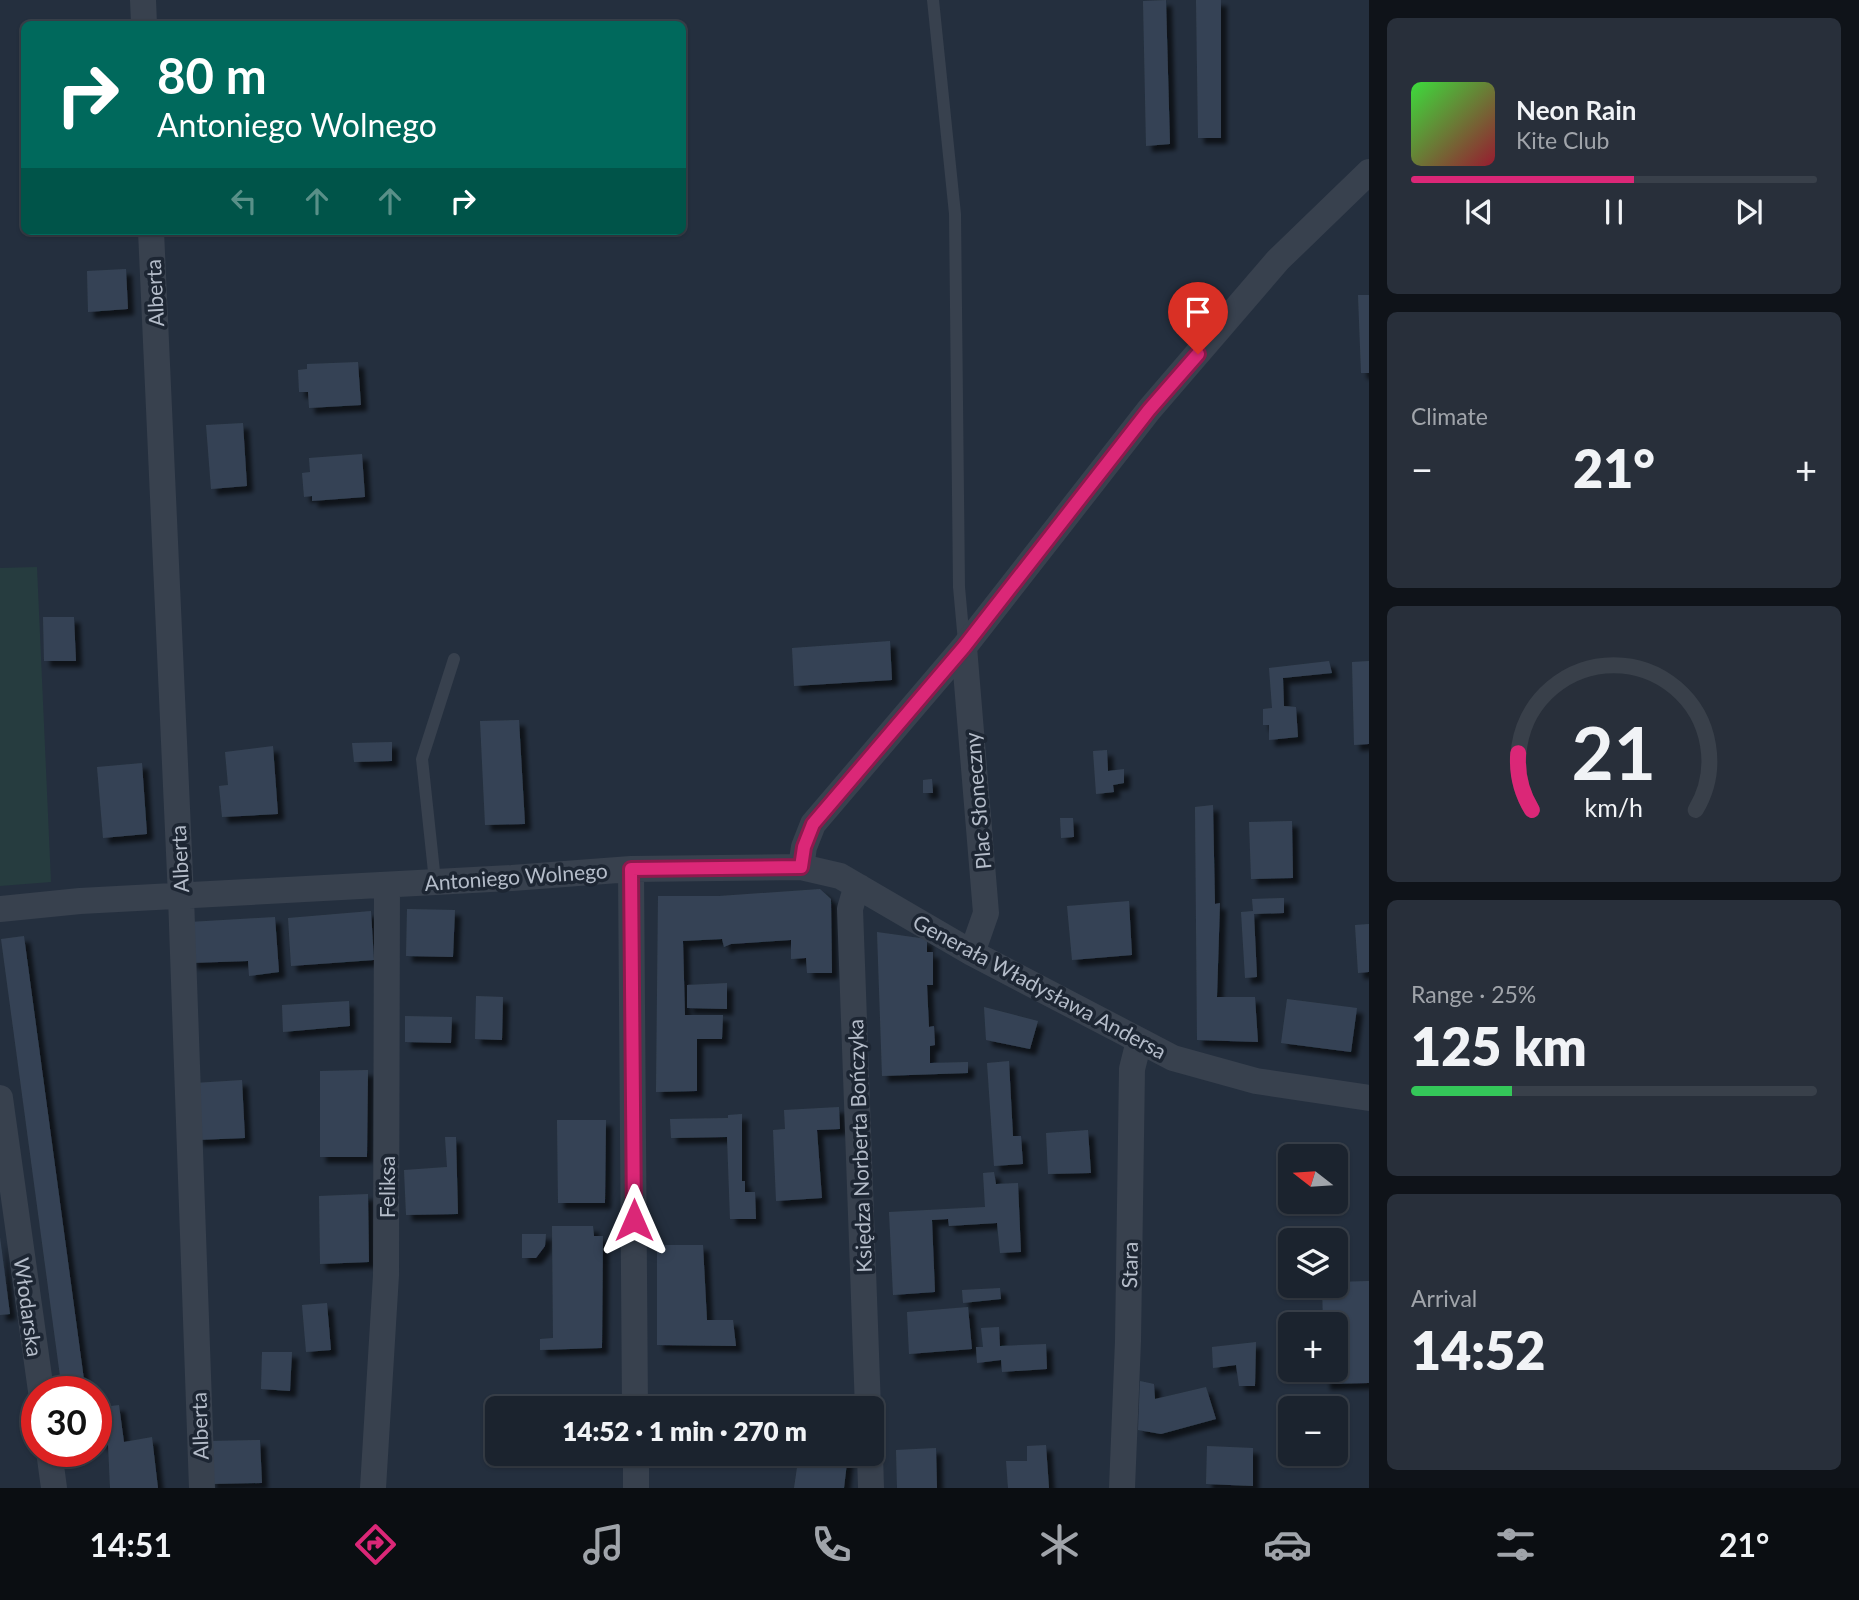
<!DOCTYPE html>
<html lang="en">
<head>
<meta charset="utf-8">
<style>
  body { margin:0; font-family:Lato,sans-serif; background:#282f3a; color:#f1f3f6; height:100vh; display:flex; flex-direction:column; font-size:26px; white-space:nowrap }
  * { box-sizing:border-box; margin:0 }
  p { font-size:23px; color:#a0a4aa }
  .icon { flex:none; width:38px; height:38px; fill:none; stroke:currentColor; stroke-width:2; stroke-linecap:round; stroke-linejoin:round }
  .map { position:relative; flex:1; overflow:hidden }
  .details { display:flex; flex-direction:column; gap:18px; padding:18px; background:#0f1319; width:490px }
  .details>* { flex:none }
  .top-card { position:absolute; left:21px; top:21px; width:665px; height:214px; border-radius:10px; box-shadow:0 2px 5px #0004,0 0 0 2px #39404a; background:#00695c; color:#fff; overflow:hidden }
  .needle { width:46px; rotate:287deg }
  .tools { position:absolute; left:1278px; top:1144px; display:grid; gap:14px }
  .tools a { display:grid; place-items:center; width:70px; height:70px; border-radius:10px; background:#1b232e; box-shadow:0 2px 5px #0004,0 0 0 2px #39404a; font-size:35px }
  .speed { position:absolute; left:21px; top:1376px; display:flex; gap:14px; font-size:35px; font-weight:700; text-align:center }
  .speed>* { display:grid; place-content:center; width:91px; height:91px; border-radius:50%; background:#1b232e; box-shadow:0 2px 5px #0004,0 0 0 2px #39404a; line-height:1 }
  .speed .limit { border:10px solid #d22; background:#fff; color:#111 }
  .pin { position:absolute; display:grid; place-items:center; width:60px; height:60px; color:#fff; margin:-72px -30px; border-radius:50% 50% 50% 0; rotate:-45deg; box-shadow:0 0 7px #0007 }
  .pin .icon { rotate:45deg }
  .me { position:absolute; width:77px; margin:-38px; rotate:0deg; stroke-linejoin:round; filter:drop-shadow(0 0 5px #0008) }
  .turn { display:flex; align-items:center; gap:24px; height:147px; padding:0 21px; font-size:32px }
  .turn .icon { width:91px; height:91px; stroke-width:2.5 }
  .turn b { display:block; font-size:49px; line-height:60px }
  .lanes { display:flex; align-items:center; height:66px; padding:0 21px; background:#0003; justify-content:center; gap:35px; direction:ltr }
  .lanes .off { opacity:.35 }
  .big { font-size:52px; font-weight:800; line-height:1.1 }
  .details .card { flex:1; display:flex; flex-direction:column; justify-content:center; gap:10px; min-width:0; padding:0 24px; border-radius:10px; background:#282f3a }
  .details .dial { align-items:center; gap:0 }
  .dial svg { height:182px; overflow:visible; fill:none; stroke:#39404a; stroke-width:7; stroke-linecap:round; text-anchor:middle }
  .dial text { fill:#f1f3f6; stroke:none }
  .song { display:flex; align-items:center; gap:21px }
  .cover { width:84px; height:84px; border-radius:10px; background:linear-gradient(135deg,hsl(120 70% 55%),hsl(350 70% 35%)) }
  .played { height:7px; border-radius:4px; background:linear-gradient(90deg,#db2777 55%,#39404a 55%) }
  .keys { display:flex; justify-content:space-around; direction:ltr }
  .heat { display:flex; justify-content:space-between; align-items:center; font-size:38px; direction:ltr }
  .charge { height:10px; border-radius:5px; background:linear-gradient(90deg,#34c759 25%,#39404a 0) }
  .trip { position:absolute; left:485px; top:1396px; width:399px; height:70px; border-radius:10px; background:#1b232e; box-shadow:0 2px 5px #0004,0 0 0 2px #39404a; font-weight:800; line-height:70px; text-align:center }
  .dock { display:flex; height:112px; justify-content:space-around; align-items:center; background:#0b0e12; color:#a0a4aa }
  .dock .icon { width:49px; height:49px }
  .dock .on { color:#db2777 }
  .dock b { font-size:32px; color:#f1f3f6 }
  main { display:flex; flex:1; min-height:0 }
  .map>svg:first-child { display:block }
</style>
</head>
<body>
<main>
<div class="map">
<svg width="1369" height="1488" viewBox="0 0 1369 1488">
  <defs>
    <filter id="shadow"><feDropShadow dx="6" dy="6" stdDeviation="2" flood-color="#0009"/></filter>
  </defs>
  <rect width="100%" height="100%" fill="#242f3e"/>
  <path fill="#263c3f" d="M37,567l14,315 -51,4v-318z"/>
  <path fill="#364354" filter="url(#shadow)" d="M1166,0l4,144 -24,2 -3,-145z
    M1196,0h25v138h-23z
    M126,269l2,40 -40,3 -1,-41z
    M1358,295h11v78h-8z
    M358,362l3,43 -52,3 -1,-16h-9l-1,-22 9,-1v-5z
    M243,423l4,63 -36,3 -5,-64z
    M362,454l3,43 -53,4v-5l-8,1 -2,-24 8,-1 -1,-14z
    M43,617h31l2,44h-32z
    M890,641l2,39 -98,6 -2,-38z
    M1329,661l3,12 -49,5 1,28 12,1 2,30 -29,3v-15h-6v-16l9,-1 -3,-40z
    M1369,661v83l-15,1 -2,-83z
    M519,720l6,104 -40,1 -5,-104z
    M392,742v19l-38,1 -2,-19z
    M273,746l5,68 -56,3 -3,-31 9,-1 -3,-33z
    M1107,750l1,21 16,-2v14l-11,2 1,7 -18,2 -3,-43z
    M142,763l5,71 -44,4 -6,-71z
    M932,779l1,14h-10v-13z
    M1213,805l2,99 5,-1 -3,94h38l3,45 -61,-2 -2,-233z
    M1060,818h13l1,19 -13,1z
    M1292,821l1,57 -42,1 -2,-57z
    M820,889l11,10 1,74h-25l-1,-15 -15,1v-19l-60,4 -7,3 -2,-8 -39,2 2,74h38l-1,24h-25v52l-41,1 2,-196h61z
    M1284,898v15l-30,1 3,63 -12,1 -4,-66 12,-1 -1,-12z
    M1129,901l3,54 -60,5 -5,-54z
    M407,909l48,1 -2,47 -47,-1z
    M371,911l3,49 -83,6 -3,-48z
    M275,917l4,55 -30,4 -1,-15 -57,2 -2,-41z
    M1369,924v48l-11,1 -3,-48z
    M877,932l50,7v13h6v33h-6l2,42 5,-1 1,19 -5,1v17l38,-1v11l-86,3z
    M24,936l61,451 -23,4 -61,-452z
    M727,983v26l-40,-1v-23z
    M476,996l27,1 -1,43 -27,-1z
    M1287,999l70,9 -6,44 -70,-9z
    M349,1001l1,25 -67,6 -1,-27z
    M984,1007l54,14 -8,28 -44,-9z
    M405,1016l47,1 -1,26 -46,-1z
    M1009,1061l4,75h8l2,28 -29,2 -7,-103z
    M368,1070l-1,87h-47v-86z
    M242,1080l3,58 -48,2 -3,-57z
    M839,1107l1,22 -23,1 5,68 -46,3 -3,-71 12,-1 -1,-19z
    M742,1114v67h3v11h10l1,27h-26l-3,-82 -56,1 -1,-19 58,-1v-3z
    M557,1120h49l-1,83h-47z
    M1088,1130l3,43 -43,1 -2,-41z
    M445,1137h11l2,77 -52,1 -2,-45 43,-3z
    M994,1172l2,12 22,-1 3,69 -21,1 -3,-30 -48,3 -1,-7 -16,1 3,72 -42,3 -4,-83 96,-5 -2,-34z
    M368,1194l1,68 -49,2 -1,-68z
    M552,1226h41l1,10h9l-1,112 -62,2v-11l13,-1z
    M522,1234h24l-1,12 -9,12h-14z
    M0,1237l10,77 -10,1z
    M657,1245h46l4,75h26l3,26 -79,-1z
    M1369,1281v102l-45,1v-14h11l3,-48h-15l-1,-36h13v-4z
    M1000,1288l1,11 -38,4 -1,-13z
    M327,1303l4,47 -25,2 -4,-47z
    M968,1307l4,42 -63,5 -2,-42z
    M999,1327l1,19 46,-2 1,25 -45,3 -1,-12 -24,3 -1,-16h7l-2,-19z
    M1256,1342l-1,44h-16l-3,-21 -23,3 -1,-21z
    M262,1352h30l-2,39 -29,-2z
    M1140,1381l14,3 1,15 51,-12 10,32 -55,15 -23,-4z
    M119,1405l5,37 28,-5 6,51h-48l-2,-44 -7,1 -5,-37z
    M260,1440l2,43 -52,1 -1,-43z
    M1046,1445l3,43h-41l-2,-27h21v-15z
    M1207,1446l46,2v38l-47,-2z
    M936,1448l1,40h-40l-1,-38z
    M799,1454h49l-4,34h-50z"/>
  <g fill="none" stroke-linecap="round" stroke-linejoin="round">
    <path stroke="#38414e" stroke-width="12" d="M933,0l22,214 4,373 5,55
      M435,881l-13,-122 32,-100"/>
    <path stroke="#38414e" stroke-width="26" d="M143,0l1,24
      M151,231l30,666 21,591
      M964,647l22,266 -14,40
      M801,867l3,-20 9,-23 151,-177 185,-237 129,-150 91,-88
      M631,869l4,540
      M859,887l-3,1 -6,21 18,500
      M0,909l80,-8 432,-23 119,-9 170,-2 39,9 132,77 201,105 83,23 113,17
      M0,1098l41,293
      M49,1451l5,37
      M636,1454v34
      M870,1454l1,34
      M373,1488l13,-213 1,-390
      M1122,1488l6,-147 4,-272 5,-20 5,-5"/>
  </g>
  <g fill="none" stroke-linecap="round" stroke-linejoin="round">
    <defs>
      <path id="route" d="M634,1220l-3,-351 170,-2 3,-20 9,-23 151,-177 185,-237 49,-56"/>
    </defs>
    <use href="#route" stroke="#8e194d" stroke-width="18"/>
    <use href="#route" stroke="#db2777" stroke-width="12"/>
  </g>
  <g text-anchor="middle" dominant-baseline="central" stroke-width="7" stroke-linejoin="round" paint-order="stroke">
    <g font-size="21" fill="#b4bcc9" stroke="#1d2633">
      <text transform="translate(154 293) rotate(-93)">Alberta</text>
      <text transform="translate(977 801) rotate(-95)">Plac Słoneczny</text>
      <text transform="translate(179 859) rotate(-93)">Alberta</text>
      <text transform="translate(516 876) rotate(-4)">Antoniego Wolnego</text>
      <text transform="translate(1040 986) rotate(28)">Generała Władysława Andersa</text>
      <text transform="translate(859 1146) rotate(-92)">Księdza Norberta Bończyka</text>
      <text transform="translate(386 1187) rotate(-90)">Feliksa</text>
      <text transform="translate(1129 1265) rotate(-89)">Stara</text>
      <text transform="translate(29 1307) rotate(82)">Włodarska</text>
      <text transform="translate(199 1426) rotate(-92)">Alberta</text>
    </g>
  </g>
</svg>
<div class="tools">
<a><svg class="needle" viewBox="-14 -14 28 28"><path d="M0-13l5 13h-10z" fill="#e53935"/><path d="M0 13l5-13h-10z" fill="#a0a4aa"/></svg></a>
<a><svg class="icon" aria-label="layers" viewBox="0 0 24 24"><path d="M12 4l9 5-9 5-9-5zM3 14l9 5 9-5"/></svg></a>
<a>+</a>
<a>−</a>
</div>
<div class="speed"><div class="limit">30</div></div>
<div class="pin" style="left:1198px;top:354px;background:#d93025"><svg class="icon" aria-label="arrive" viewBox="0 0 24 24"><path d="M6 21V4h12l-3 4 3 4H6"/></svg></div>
<svg class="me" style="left:634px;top:1220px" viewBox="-20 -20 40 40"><path d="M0-17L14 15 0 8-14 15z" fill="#db2777" stroke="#fff" stroke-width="4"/></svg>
<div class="trip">14:52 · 1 min · 270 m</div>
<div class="top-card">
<div class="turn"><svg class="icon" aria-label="right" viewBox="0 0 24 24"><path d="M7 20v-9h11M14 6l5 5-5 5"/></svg><div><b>80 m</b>Antoniego Wolnego</div></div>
<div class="lanes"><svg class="icon off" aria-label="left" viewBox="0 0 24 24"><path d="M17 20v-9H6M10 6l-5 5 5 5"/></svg><svg class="icon off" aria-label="ahead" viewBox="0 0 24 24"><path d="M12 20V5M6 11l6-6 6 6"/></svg><svg class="icon off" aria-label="ahead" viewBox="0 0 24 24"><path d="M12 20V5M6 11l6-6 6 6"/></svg><svg class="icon" aria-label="right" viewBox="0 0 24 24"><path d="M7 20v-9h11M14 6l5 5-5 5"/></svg></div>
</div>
</div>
<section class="details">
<div class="card">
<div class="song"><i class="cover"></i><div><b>Neon Rain</b><p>Kite Club</p></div></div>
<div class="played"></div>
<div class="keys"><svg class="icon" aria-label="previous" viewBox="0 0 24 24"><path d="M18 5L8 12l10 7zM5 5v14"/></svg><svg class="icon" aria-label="pause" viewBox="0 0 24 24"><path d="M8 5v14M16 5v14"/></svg><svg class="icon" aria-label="next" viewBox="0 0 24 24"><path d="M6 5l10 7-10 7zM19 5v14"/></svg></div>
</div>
<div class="card"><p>Climate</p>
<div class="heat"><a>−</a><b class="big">21°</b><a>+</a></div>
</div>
<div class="card dial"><svg viewBox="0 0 100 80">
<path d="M14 69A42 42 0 1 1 86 69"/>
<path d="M14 69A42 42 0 0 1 8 44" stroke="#db2777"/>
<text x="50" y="56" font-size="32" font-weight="700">21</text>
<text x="50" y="72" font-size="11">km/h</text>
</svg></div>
<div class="card"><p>Range · 25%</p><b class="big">125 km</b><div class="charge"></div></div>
<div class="card"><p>Arrival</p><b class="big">14:52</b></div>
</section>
</main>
<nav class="dock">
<b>14:51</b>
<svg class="icon on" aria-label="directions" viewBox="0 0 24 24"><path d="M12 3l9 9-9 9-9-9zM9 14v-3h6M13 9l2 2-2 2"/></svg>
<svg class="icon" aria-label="music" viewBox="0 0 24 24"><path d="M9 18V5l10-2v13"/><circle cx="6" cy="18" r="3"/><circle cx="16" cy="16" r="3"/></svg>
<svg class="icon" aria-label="phone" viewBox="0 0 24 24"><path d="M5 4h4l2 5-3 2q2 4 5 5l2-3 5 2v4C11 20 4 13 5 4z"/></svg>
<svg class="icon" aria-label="climate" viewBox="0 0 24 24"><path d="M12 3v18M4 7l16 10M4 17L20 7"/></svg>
<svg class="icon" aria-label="car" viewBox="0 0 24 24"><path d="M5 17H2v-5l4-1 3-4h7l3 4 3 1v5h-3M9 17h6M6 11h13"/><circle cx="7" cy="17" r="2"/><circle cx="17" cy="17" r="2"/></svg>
<svg class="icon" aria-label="filters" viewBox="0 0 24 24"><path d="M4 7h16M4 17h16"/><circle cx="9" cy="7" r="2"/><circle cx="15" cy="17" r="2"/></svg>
<b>21°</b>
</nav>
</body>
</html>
